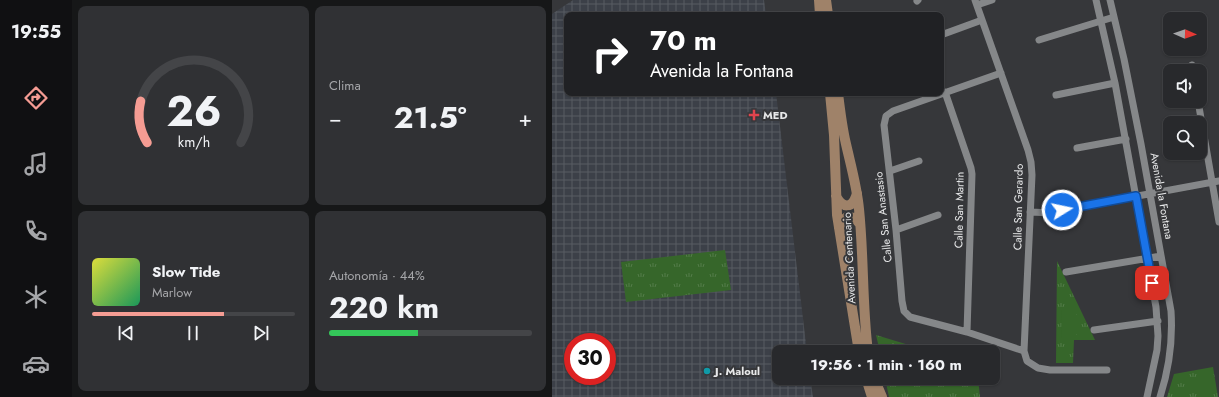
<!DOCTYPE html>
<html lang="es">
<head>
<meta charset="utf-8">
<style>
  body { margin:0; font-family:Jost,sans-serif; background:#303134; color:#f1f3f6; height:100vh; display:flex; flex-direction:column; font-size:15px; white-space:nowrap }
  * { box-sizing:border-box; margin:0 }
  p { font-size:13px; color:#a5a6a9 }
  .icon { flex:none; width:22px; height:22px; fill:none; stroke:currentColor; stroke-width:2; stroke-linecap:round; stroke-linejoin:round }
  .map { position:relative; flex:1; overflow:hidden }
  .sheet { display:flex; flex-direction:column; gap:6px; padding:6px; background:#161718; width:480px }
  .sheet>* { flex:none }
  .hud { position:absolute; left:12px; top:12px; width:380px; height:84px; border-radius:8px; box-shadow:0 1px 3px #0004,0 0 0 1px #444548; background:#202124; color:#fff; overflow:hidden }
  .needle { width:26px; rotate:92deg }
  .buttons { position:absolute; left:611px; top:12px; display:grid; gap:8px }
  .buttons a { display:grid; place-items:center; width:44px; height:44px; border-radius:8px; background:#28292c; box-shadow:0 1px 3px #0004,0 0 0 1px #444548; font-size:20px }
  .speed { position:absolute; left:12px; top:333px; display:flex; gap:8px; font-size:20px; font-weight:700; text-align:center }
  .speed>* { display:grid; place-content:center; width:52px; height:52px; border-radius:50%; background:#28292c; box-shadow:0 1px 3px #0004,0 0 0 1px #444548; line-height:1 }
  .speed .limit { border:6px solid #d22; background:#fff; color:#111 }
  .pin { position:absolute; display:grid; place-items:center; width:34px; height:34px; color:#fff; margin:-17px; border-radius:8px; box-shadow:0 2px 6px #0006 }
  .me { position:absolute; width:44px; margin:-22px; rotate:80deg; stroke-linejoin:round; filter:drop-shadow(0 0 3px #0008) }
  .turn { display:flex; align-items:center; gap:14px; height:84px; padding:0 20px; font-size:18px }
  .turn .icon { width:52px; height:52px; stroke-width:2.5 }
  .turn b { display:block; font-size:28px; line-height:34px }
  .big { font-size:30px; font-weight:700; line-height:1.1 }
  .sheet .card { flex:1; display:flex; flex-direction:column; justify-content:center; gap:6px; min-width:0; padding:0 14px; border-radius:8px; background:#303134 }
  .sheet .dial { align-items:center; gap:0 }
  .dial svg { height:104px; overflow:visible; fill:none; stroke:#444548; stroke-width:7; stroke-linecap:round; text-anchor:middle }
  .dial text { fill:#f1f3f6; stroke:none }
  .song { display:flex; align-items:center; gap:12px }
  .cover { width:48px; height:48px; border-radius:6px; background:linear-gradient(135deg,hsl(60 70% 55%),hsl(150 70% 35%)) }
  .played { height:4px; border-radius:2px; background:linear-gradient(90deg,#f59c93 65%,#444548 65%) }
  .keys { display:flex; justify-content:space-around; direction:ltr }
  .heat { display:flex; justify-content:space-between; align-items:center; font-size:22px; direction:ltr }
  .charge { height:6px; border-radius:3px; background:linear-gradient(90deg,#34c759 44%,#444548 0) }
  .sheet .tiles { flex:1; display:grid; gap:6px; grid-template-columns:repeat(2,1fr) }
  .trip { position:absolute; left:220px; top:345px; width:228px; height:40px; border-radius:8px; background:#28292c; box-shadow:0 1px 3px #0004,0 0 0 1px #444548; font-weight:700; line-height:40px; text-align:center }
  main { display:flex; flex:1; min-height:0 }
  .tab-bar { display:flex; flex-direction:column; width:72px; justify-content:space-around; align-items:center; background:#101012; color:#a5a6a9 }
  .tab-bar .icon { width:28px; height:28px }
  .tab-bar .on { color:#f59c93 }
  .tab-bar b { font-size:18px; color:#f1f3f6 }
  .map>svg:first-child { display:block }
</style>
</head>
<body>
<main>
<nav class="tab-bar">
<b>19:55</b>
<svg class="icon on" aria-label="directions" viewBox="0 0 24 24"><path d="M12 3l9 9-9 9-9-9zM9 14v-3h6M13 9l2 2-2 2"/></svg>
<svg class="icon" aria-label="music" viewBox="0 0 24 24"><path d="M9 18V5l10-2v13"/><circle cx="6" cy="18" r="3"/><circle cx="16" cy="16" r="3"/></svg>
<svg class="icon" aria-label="phone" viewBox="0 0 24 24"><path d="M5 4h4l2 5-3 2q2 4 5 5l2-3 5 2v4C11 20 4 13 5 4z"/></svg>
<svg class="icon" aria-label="climate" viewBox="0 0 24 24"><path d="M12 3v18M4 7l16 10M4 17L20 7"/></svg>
<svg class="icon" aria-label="car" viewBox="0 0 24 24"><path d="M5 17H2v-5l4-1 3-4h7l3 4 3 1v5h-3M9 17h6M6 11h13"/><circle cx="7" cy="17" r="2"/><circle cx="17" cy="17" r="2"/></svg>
</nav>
<section class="sheet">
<div class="tiles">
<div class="card dial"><svg viewBox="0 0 100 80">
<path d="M14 69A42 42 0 1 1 86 69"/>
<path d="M14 69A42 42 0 0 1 9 37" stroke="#f59c93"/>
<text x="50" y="56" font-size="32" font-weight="700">26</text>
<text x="50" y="72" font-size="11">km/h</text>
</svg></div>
<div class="card"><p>Clima</p>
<div class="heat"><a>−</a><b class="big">21.5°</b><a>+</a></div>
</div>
<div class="card">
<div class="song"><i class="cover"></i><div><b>Slow Tide</b><p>Marlow</p></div></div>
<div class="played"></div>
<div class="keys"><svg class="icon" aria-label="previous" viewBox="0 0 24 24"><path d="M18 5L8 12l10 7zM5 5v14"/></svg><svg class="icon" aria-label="pause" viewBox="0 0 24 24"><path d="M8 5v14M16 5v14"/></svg><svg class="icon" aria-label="next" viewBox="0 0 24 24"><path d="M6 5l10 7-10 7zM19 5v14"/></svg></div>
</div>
<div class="card"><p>Autonomía · 44%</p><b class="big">220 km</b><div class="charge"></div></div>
</div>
</section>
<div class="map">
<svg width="667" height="397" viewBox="0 0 667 397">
  <defs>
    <pattern id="industrial-grid" width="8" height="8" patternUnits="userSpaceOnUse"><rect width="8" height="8" fill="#3c4048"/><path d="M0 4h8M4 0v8" fill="none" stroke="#585c62"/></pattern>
    <pattern id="grass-tufts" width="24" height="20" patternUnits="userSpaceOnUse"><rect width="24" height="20" fill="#36662a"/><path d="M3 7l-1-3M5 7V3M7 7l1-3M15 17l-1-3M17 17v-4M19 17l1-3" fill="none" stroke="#537c49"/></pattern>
  </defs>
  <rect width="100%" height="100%" fill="#36373a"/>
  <path fill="url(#industrial-grid)" fill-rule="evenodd" d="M21,0h191l2,15h-199v78h209l31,259h-28v26h31l3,19h-261v-383zM21,342h34v34h-34z"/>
  <path fill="url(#grass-tufts)" d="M173,250l6,40 -105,12 -5,-40z
    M505,261l38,79h-21l-1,23h-17z
    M324,335l56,17h-52z
    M661,367l5,30h-51l7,-23z
    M333,378h93l2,19h-91z"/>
  <path fill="#36662a" d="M510,310h14v28h-15z
    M646,374h13v23h-13z"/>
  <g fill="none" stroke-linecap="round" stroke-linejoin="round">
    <path stroke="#858789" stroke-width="7" d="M423,0l53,150 3,12 1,13 -8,176 3,10 11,7 12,2h57
      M544,0l19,83 41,224 2,29 -1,14 -10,47
      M558,0l14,59 17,85 30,167c2,30 -2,58 -11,86
      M365,1l1,-1
      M425,5l15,-5
      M389,35l41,-15
      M487,40l75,-23
      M640,65l1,6
      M449,73l-108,38 -7,5 -2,9 12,105 6,71 2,10 6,6 57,15 57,19
      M393,92l26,76 1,6 -5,158
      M504,95l59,-12
      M646,101l21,121
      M525,148l49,-9
      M338,171l29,-10
      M510,210l157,-29
      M478,212l24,1
      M344,230l42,-15
      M514,272l95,-16
      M542,330l64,-9"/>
    <path stroke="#9f8269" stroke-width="10" d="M267,0l1,15
      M274,0l2,15
      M278,93l4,42 3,80 22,137
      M286,93c2,17 4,34 8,51 5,22 11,43 13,65 5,48 3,96 9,143
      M284,196c7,13 17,13 21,-3
      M287,228l4,-8 4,-3 8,1 5,6
      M314,378l6,19
      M322,378l8,19"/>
  </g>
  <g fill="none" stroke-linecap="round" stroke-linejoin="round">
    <defs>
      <path id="route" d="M510,210l74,-14 16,87"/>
    </defs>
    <use href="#route" stroke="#114b97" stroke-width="10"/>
    <use href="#route" stroke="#1a73e8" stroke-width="7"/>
  </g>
  <path fill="#e0444e" stroke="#36373a" stroke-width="1.5" d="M200 109h4v4h4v4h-4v4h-4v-4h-4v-4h4z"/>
  <circle fill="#0f9aa8" stroke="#36373a" stroke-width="1.5" cx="155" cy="371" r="4"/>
  <g text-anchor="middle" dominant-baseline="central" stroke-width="4" stroke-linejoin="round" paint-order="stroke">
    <g font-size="11" font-weight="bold" fill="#e7e8e9" stroke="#36373a" text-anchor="start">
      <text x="211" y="115">MED</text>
      <text x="163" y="371">J. Maloul</text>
    </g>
    <g font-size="11" fill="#e7e8e9" stroke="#36373a">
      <text transform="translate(610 196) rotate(80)">Avenida la Fontana</text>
      <text transform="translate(466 207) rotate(-89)">Calle San Gerardo</text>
      <text transform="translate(407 210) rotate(-89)">Calle San Martin</text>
      <text transform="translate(331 217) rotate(-96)">Calle San Anastasio</text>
      <text transform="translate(297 258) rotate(-93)">Avenida Centenario</text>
    </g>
  </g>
</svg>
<div class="buttons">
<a><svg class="needle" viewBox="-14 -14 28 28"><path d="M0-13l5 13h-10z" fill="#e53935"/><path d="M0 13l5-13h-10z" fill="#a5a6a9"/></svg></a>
<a><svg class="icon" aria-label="sound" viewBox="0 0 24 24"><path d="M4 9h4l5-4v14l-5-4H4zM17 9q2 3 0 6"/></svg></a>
<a><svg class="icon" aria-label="search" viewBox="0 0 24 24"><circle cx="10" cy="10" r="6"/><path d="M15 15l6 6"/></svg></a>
</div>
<div class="speed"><div class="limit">30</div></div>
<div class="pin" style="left:600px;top:283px;background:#d93025"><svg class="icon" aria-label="arrive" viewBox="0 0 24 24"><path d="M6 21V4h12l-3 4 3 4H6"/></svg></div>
<svg class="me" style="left:510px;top:210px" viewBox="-20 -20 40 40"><circle r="17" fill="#1a73e8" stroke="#fff" stroke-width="3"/><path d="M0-11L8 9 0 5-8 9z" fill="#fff"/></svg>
<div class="trip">19:56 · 1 min · 160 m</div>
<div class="hud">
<div class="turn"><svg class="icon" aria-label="right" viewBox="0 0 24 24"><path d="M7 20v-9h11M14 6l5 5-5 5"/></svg><div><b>70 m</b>Avenida la Fontana</div></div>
</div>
</div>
</main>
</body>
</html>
